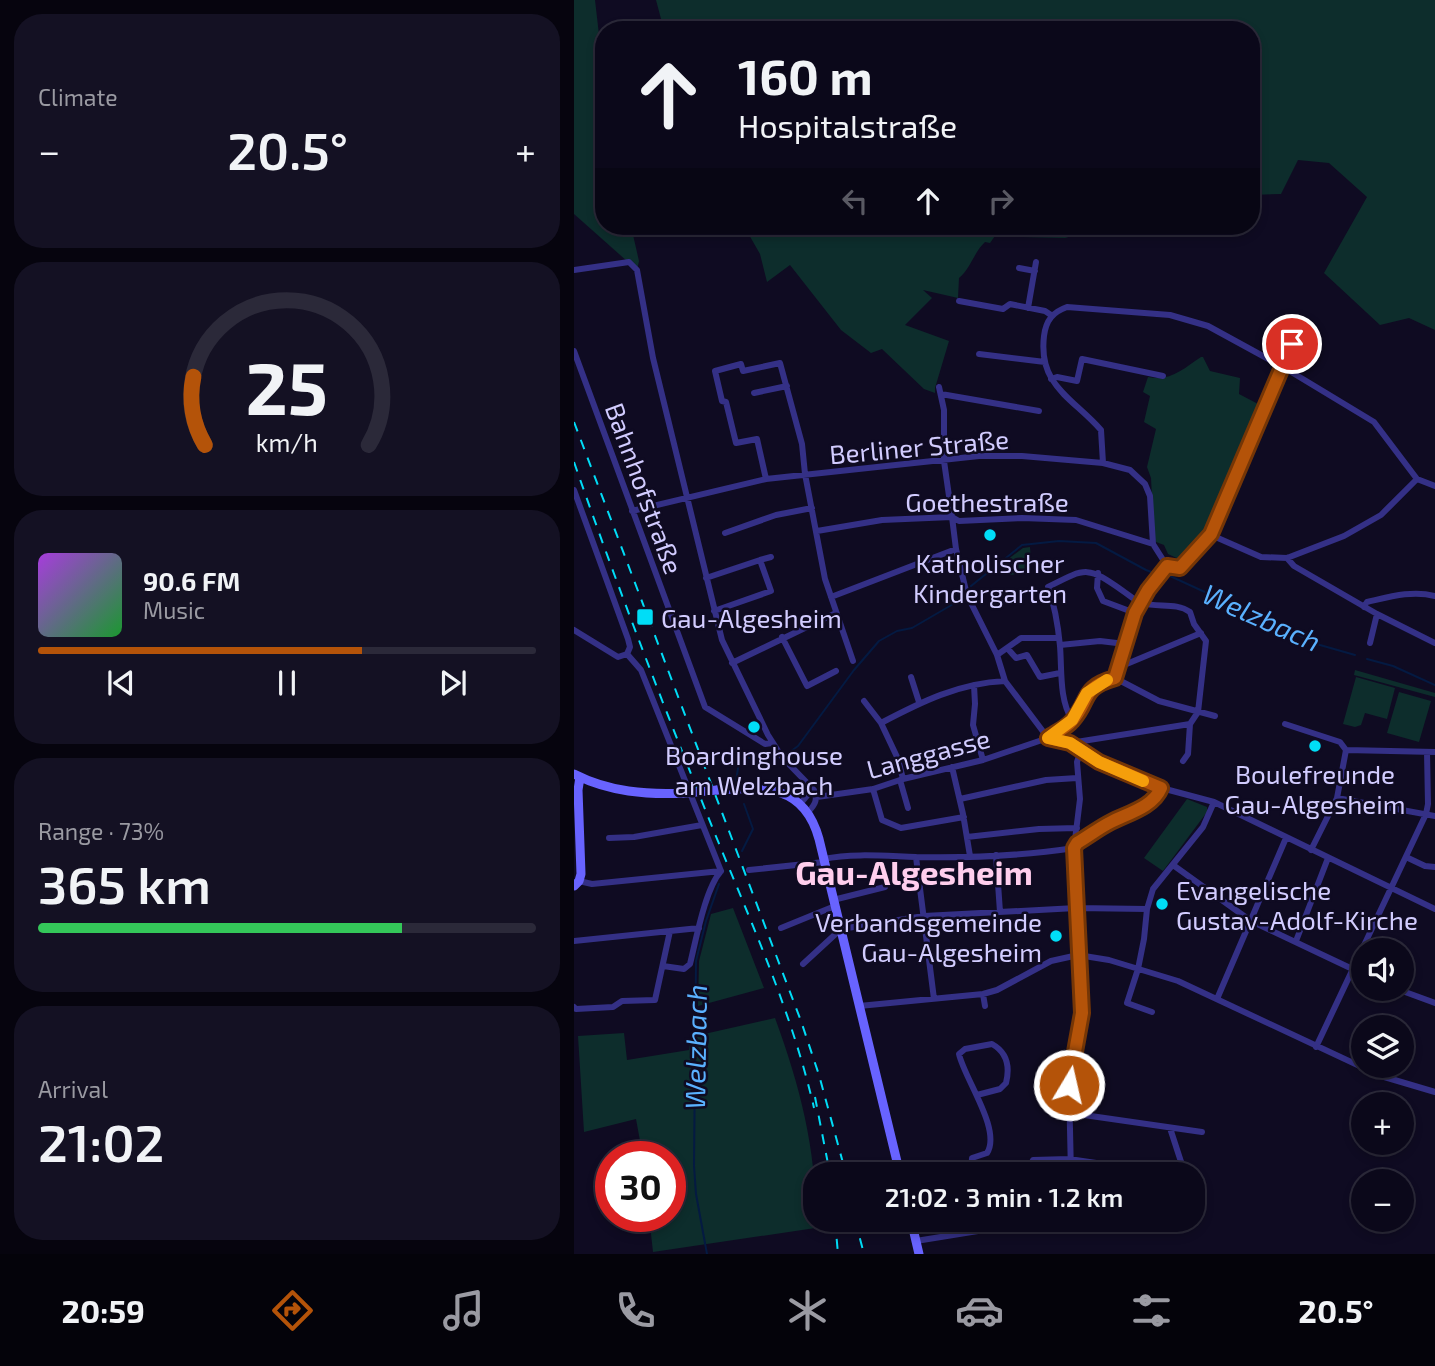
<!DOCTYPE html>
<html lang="en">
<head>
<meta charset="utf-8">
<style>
  body { margin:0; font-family:"Exo 2",sans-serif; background:#141123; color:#f1f3f6; height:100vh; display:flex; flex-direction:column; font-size:26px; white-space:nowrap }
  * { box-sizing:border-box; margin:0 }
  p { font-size:23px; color:#9a9aa2 }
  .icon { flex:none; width:38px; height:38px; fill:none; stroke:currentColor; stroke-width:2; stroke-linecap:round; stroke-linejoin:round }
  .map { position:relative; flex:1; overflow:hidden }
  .panel { display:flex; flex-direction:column; gap:14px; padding:14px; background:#06040e; width:574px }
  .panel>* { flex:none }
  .guide { position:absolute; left:21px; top:21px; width:665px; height:214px; border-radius:28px; box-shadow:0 4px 10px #0003,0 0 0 2px #2b2939; background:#0b081a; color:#f1f3f6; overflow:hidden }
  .tools { position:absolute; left:777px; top:938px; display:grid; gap:14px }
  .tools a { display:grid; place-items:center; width:63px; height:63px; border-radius:50%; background:#0b081a; box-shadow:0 4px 10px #0003,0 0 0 2px #2b2939; font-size:35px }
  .speed { position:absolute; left:21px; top:1141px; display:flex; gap:14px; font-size:35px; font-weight:700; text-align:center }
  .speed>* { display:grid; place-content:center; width:91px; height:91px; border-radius:50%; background:#0b081a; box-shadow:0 4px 10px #0003,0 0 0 2px #2b2939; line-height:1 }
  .speed .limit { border:10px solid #d22; background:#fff; color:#111 }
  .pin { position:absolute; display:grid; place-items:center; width:60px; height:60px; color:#fff; margin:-30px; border:4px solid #fff; border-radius:50%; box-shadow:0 2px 7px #0007 }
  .me { position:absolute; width:77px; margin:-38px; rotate:9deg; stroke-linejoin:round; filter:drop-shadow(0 0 5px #0008) }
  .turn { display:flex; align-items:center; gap:24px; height:147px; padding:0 28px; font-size:32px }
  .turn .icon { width:91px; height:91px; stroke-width:2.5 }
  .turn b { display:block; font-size:49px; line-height:60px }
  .lanes { display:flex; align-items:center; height:66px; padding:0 28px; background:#0003; justify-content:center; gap:35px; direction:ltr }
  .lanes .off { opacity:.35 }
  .big { font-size:52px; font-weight:600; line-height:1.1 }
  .panel .tile { flex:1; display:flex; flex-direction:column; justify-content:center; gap:10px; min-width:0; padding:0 24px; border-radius:28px; background:#141123 }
  .panel .dial { align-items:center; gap:0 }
  .dial svg { height:182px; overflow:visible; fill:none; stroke:#2b2939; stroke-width:7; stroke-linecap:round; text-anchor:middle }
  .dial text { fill:#f1f3f6; stroke:none }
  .song { display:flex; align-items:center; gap:21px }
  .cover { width:84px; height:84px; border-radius:10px; background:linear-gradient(135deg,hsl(280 70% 55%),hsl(130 70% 35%)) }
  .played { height:7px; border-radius:4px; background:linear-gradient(90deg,#b45309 65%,#2b2939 65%) }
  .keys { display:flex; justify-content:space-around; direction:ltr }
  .heat { display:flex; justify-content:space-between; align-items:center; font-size:38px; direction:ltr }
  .charge { height:10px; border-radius:5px; background:linear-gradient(90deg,#34c759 73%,#2b2939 0) }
  .trip { position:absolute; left:229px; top:1162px; width:402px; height:70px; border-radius:28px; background:#0b081a; box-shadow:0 4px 10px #0003,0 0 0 2px #2b2939; font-weight:600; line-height:70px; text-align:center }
  .dock { display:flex; height:112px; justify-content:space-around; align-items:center; background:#04030a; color:#9a9aa2 }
  .dock .icon { width:49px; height:49px }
  .dock .active { color:#b45309 }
  .dock b { font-size:32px; color:#f1f3f6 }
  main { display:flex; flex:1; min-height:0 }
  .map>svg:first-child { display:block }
</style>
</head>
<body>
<main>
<section class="panel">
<div class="tile"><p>Climate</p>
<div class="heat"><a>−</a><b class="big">20.5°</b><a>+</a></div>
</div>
<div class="tile dial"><svg viewBox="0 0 100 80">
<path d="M14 69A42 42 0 1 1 86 69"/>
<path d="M14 69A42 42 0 0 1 9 39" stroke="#b45309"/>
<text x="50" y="56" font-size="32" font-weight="700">25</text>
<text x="50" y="72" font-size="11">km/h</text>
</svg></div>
<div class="tile">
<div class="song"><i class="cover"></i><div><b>90.6 FM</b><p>Music</p></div></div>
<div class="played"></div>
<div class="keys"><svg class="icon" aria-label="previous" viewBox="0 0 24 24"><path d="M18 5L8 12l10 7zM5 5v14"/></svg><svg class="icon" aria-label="pause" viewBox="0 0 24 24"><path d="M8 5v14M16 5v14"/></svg><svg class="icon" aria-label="next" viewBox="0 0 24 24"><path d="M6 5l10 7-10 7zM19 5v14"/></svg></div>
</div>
<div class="tile"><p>Range · 73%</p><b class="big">365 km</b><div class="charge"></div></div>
<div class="tile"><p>Arrival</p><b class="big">21:02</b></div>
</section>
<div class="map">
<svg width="861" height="1254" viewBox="0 0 861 1254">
  <rect width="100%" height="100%" fill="#0f0b22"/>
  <path fill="#0d2d2c" d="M0,0h21l9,78v148h27l8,35 -2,9 -63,-56z
    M82,0h779v330l-26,-12 -29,7 -56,-52 43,-76 -38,-34 -31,-3 -17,34 -30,1v-165h-587z
    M170,226h258l-12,17 -5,-1c-11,10 -14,26 -26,36l-1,20 -35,-8 9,8 -27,27 44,16 -14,47v5l-11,-4 -42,-40 -11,4 -30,-23 -51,-65 -23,17 -7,-28z
    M445,226h89l-43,12 -43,-1z
    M627,357h2l7,14 30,7 -1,16 21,11 -53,128 -24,28 -15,-7 -4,-9 -8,-3 -2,-5 -3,-59 -4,-11 9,-38 -12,-7 6,-26 -7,-4 5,-15c22,5 35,-8 53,-20z
    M456,547l1,15 -8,11 -13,2 -6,-13 19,-14z
    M781,670l80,23v4l-81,-22z
    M782,677l39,11 -8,31 -22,-6 -4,12 -6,2 -12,-3z
    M825,692l32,9 -12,41 -32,-9z
    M613,799l20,8v5l-44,59 -19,-13z
    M159,908l31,80 -66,18 1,-45 12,-47z
    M201,1018c25,68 41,130 41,202h5l1,7 -169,25 -4,-36h21v-59h-27l-7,-38 -52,13 -6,-96 46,-3 3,27 62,-10 2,-13z"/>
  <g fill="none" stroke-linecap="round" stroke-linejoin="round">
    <path stroke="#041a42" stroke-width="2" d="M596,576l150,69 35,10
      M397,586l51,-41 37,-4 37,2 50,27 8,3
      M793,659l26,7 42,19
      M212,755l12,-9 56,-76 25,-29 18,-10 15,-3 43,-25 7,-10
      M162,781l3,-19 5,-4h30
      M168,851l11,-22 -9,-25
      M133,1254l-11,-60 -2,-28 2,-205 10,-40 13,-37"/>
    <path stroke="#343086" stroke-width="6" d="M445,268l16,3
      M0,270l55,-8 8,8 16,88 69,282 46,95 14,22 32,33c4,10 1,15 -6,22
      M385,301l44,8 7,-5 35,7 6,4
      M454,308l8,-46
      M0,351l131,356 60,37 7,-1
      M405,354l66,8
      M477,379l6,-2 20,4 5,-22 81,17
      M365,387l5,23v51l8,56 4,32 11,46 30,60 8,26 43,57
      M180,393l33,-7
      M367,394l98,17
      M529,463l-2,-33c-28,-32 -63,-44 -57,-94 2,-16 9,-24 23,-29l103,8 38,11 75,41 91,55 43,57
      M192,479l-9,-40 -21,4 -10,-41 -4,-1 -7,-30 26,-7 2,7 37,-8 22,81 3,30 20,105 28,82
      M843,479l18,7
      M0,490l54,149 2,8 -3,7
      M58,511l134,-32 213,-23h43l81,7 27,7 15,14 5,12 3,48 14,22
      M243,531l65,-11 70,-3 7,4 63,-3 54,2 77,24
      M151,533l51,-18 36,-7
      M637,535l50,22 26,1 57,-22 37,-21 36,-36
      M713,558l7,8 83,48 58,29
      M593,566l13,2 31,-33 86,-200
      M524,573l-1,15 6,13 32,12
      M132,578l54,-18
      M257,597l125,-48
      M790,607l3,-5c22,-5 45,-12 68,-6
      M140,611l57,-20 -11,-31 11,-3
      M0,630l44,27 9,-3
      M208,637l25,49 29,-15
      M796,643l7,-29
      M486,645l40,-4 25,3
      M434,649l8,9 11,-3 13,22 20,-4
      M53,654l14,16 80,201
      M423,655l24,-17h37
      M158,663l104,-50
      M543,668l84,-35
      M337,677l8,25
      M541,678l20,-65 13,-23 19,-24
      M541,678l44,23 56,15
      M400,685l1,19 -2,21 10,35
      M290,701l17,22 17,36 5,20
      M307,723c40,-21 78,-40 124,-42
      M711,724l55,18 6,8 89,2
      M474,738l22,5 29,19 55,24 60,16 221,107
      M496,743l120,-19 8,-12 8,-71 -12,-17 -4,-12c-14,-10 -32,-4 -48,-9 -7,-2 -13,-8 -19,-12 -36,-25 -36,-24 -75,-4 7,19 10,38 12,59 2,24 -1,53 12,74
      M609,761l5,-7 2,-30
      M378,767l11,47 7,42
      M326,780l8,28
      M299,789l9,31 19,8 63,-11
      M243,797l56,-8 30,-10 80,-19 65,-22 24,-18 15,-27 15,-12 13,-3
      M763,798l98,18
      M386,799l86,-19 31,-2
      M226,804l11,-13v-5
      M393,837l72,-8 38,-1
      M35,838l25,-1 68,-12
      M737,850l26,-52 9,-48
      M422,855l4,57
      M342,857l18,142
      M832,857l19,9 10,1
      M249,859c31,-6 61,-3 93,-2 53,1 106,-1 158,-9l3,-5 32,-20 36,-18 12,-8 4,-9
      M599,865l78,56 112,53
      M175,870l75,-8
      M5,881l13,3 129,-13
      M259,900l52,-13
      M207,928l54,-22
      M0,941l125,-13
      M722,941l32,-83
      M229,964l38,-35 83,-13 152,-8 71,1
      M89,966l21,3 6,-5c6,-24 15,-75 31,-93
      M823,989l38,14
      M409,994l2,12
      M643,999l69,-161
      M285,1006l124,-12 14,-4 54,-29 27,-6 31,5 69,21 203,95 54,16
      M0,1007l2,2 37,-2 9,-6 33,-1 15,-69
      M578,1012l-25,-9 11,-34 6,-30 3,-30 6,-20 50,-62 11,-25
      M742,1047l110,-233 2,-10 -1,-52
      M496,1113l132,19
      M596,1128l15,46
      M397,1174l1,-16 15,-5c15,-23 -23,-75 -28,-99l6,-5 27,-5c16,9 18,23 14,39l-6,6 -23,6
      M452,1174l7,-14 36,-1 95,14 19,-4
      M497,1174l-2,-89 13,-72 -8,-165 6,-49 -3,-37 4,-12
      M620,1197l3,8
      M500,1220v9
      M342,1241l68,-11 18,1 8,-2 7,-9"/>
    <path stroke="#6863ff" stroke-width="9" d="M0,774c35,18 73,21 112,19
      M143,790c48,-3 87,-6 102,49l81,335
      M0,886l5,-5 2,-7 -3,-84 2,-13
      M337,1220l8,34"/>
    <path stroke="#00ddf7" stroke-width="2" stroke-dasharray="10 9" stroke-linecap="butt" d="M0,422l227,599 18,54 27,99
      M0,462c43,124 90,245 139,367 37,91 79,183 101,279
      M241,1097l15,77
      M261,1220l3,34
      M281,1220l9,34"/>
    <path stroke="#6863ff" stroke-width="9" d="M112,793l31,-3"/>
  </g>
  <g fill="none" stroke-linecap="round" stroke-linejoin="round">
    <defs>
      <path id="route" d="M495,1085l13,-72 -8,-165 3,-5c12,-7 22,-15 34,-21 18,-9 42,-15 50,-34l-62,-26 -29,-19 -22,-5c7,-5 18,-10 24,-17 19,-21 8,-33 43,-43l20,-65 13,-23 19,-24 13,2 31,-34 81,-190"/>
    </defs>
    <use href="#route" stroke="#753606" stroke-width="18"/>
    <use href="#route" stroke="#b45309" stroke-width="12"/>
    <path stroke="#f59e0b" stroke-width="12" d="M533,680l-20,13 -15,27 -24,18 22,5 29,19 44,19"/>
  </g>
  <g fill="#00ddf7" stroke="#0f0b22" stroke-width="2.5">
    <circle cx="416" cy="535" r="7"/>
    <rect x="62" y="608" width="18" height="18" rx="3.5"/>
    <circle cx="180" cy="727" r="7"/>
    <circle cx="741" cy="746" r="7"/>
    <circle cx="588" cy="904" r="7"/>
    <circle cx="482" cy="936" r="7"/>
  </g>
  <g text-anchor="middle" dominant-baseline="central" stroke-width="5" stroke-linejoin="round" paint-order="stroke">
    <g font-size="26" fill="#d2ccff" stroke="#0f0b22">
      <text transform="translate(345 446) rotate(-5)">Berliner Straße</text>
      <text transform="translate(71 488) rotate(70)">Bahnhofstraße</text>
      <text x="413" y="501">Goethestraße</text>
      <text transform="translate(354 753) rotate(-15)">Langgasse</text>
    </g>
    <g font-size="26" fill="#d2ccff" stroke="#0f0b22">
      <text x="416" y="562">Katholischer<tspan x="416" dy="30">Kindergarten</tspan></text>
      <text x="87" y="617" text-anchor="start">Gau-Algesheim</text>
      <text x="180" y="754">Boardinghouse<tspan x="180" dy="30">am Welzbach</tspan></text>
      <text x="741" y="773">Boulefreunde<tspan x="741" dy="30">Gau-Algesheim</tspan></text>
      <text x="602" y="889" text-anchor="start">Evangelische<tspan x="602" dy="30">Gustav-Adolf-Kirche</tspan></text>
      <text x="468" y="921" text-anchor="end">Verbandsgemeinde<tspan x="468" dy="30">Gau-Algesheim</tspan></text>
    </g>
    <g font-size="28" font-style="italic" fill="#5ab1ff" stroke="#0f0b22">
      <text transform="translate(688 617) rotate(24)">Welzbach</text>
      <text transform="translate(121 1047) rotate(-89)">Welzbach</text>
    </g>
    <g font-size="33" font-weight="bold" fill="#ffceed" stroke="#0f0b22">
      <text x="340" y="872">Gau-Algesheim</text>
    </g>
  </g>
</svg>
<div class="tools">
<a><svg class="icon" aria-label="sound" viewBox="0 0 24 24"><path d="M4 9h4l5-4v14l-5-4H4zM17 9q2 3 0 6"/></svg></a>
<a><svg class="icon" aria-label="layers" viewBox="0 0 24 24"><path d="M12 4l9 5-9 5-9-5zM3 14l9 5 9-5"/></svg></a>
<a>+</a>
<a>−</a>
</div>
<div class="speed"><div class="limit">30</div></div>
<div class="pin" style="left:718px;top:344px;background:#d93025"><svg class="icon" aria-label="arrive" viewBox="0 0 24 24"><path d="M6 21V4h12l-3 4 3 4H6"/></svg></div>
<svg class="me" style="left:495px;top:1085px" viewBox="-20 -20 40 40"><circle r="17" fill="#b45309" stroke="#fff" stroke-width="3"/><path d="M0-11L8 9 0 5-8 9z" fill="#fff"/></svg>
<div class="trip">21:02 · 3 min · 1.2 km</div>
<div class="guide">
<div class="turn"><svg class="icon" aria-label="ahead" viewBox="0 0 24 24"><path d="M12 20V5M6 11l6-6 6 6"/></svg><div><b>160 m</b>Hospitalstraße</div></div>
<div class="lanes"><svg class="icon off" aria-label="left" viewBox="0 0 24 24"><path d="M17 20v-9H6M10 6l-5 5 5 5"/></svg><svg class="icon" aria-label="ahead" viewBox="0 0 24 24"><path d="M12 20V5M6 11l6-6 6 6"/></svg><svg class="icon off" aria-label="right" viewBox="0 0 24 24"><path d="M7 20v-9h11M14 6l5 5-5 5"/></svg></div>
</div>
</div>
</main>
<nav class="dock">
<b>20:59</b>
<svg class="icon active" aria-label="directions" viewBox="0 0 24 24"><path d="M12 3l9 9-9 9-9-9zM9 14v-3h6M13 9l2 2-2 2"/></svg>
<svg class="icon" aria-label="music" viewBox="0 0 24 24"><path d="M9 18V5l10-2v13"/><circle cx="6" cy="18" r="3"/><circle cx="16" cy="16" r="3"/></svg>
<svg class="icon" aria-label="phone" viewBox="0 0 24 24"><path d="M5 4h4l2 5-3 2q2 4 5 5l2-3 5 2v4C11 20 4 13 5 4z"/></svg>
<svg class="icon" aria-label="climate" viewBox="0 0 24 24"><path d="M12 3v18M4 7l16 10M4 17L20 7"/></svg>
<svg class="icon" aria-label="car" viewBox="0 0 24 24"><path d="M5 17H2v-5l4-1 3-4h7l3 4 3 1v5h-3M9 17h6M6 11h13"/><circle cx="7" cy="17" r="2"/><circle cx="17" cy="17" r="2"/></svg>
<svg class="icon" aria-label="filters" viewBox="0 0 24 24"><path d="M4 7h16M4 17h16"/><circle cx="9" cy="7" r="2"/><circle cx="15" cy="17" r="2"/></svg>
<b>20.5°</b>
</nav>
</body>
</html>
